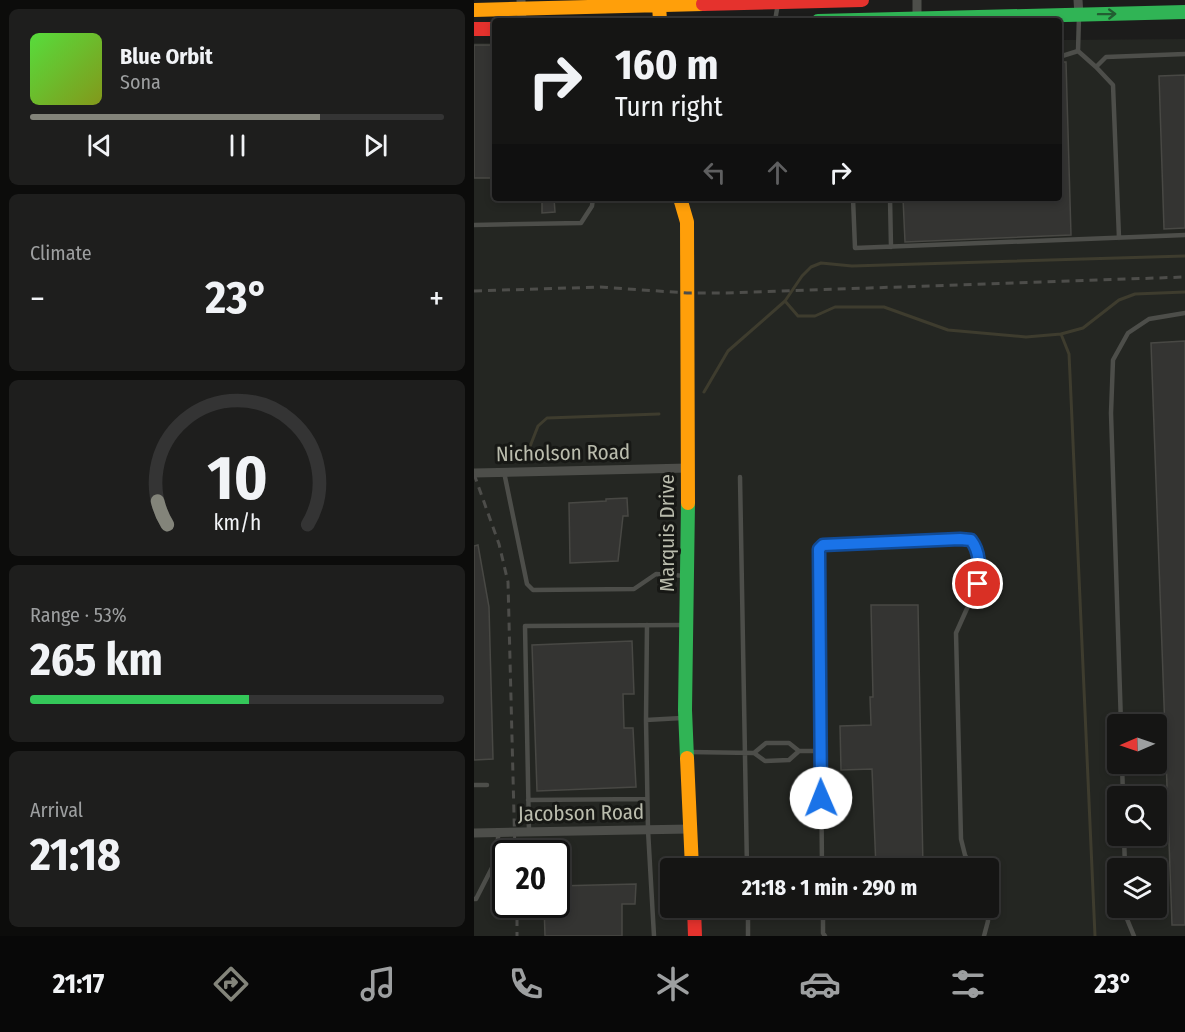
<!DOCTYPE html>
<html lang="en">
<head>
<meta charset="utf-8">
<style>
  body { margin:0; font-family:"Fira Sans Condensed",sans-serif; background:#1e1e1d; color:#f1f3f6; height:100vh; display:flex; flex-direction:column; font-size:22px; white-space:nowrap }
  * { box-sizing:border-box; margin:0 }
  p { font-size:20px; color:#9d9fa0 }
  .icon { flex:none; width:33px; height:33px; fill:none; stroke:currentColor; stroke-width:2; stroke-linecap:round; stroke-linejoin:round }
  .map { position:relative; flex:1; overflow:hidden }
  .side { display:flex; flex-direction:column; gap:9px; padding:9px; background:#0c0c0b; width:474px }
  .side>* { flex:none }
  .top-card { position:absolute; left:18px; top:18px; width:570px; height:183px; border-radius:6px; box-shadow:0 3px 9px #0003,0 0 0 2px #343434; background:#151514; color:#f1f3f6; overflow:hidden }
  .needle { width:39px; rotate:268deg }
  .controls { position:absolute; left:633px; top:714px; display:grid; gap:12px }
  .controls a { display:grid; place-items:center; width:60px; height:60px; border-radius:6px; background:#151514; box-shadow:0 3px 9px #0003,0 0 0 2px #343434; font-size:30px }
  .speed { position:absolute; left:18px; top:840px; display:flex; gap:12px; font-size:30px; font-weight:700; text-align:center }
  .speed>* { display:grid; place-content:center; width:78px; height:78px; border-radius:50%; background:#151514; box-shadow:0 3px 9px #0003,0 0 0 2px #343434; line-height:1 }
  .speed .limit { border:3px solid #111; border-radius:9px; background:#fff; color:#111 }
  .pin { position:absolute; display:grid; place-items:center; width:51px; height:51px; color:#fff; margin:-26px; border:3px solid #fff; border-radius:50%; box-shadow:0 2px 6px #0007 }
  .me { position:absolute; width:66px; margin:-33px; rotate:359deg; stroke-linejoin:round; filter:drop-shadow(0 0 4px #0008) }
  .turn { display:flex; align-items:center; gap:21px; height:126px; padding:0 24px; font-size:27px }
  .turn .icon { width:78px; height:78px; stroke-width:2.5 }
  .turn b { display:block; font-size:42px; line-height:51px }
  .lanes { display:flex; align-items:center; height:57px; padding:0 24px; background:#0003; justify-content:center; gap:30px; direction:ltr }
  .lanes .off { opacity:.35 }
  .big { font-size:45px; font-weight:700; line-height:1.1 }
  .side .card { flex:1; display:flex; flex-direction:column; justify-content:center; gap:9px; min-width:0; padding:0 21px; border-radius:9px; background:#1e1e1d }
  .side .dial { align-items:center; gap:0 }
  .dial svg { height:156px; overflow:visible; fill:none; stroke:#343434; stroke-width:7; stroke-linecap:round; text-anchor:middle }
  .dial text { fill:#f1f3f6; stroke:none }
  .song { display:flex; align-items:center; gap:18px }
  .cover { width:72px; height:72px; border-radius:9px; background:linear-gradient(135deg,hsl(110 70% 55%),hsl(70 70% 35%)) }
  .played { height:6px; border-radius:3px; background:linear-gradient(90deg,#83847a 70%,#343434 70%) }
  .keys { display:flex; justify-content:space-around; direction:ltr }
  .heat { display:flex; justify-content:space-between; align-items:center; font-size:33px; direction:ltr }
  .charge { height:9px; border-radius:4px; background:linear-gradient(90deg,#34c759 53%,#343434 0) }
  .trip { position:absolute; left:186px; top:858px; width:339px; height:60px; border-radius:6px; background:#151514; box-shadow:0 3px 9px #0003,0 0 0 2px #343434; font-weight:700; line-height:60px; text-align:center }
  .tabs { display:flex; height:96px; justify-content:space-around; align-items:center; background:#080808; color:#9d9fa0 }
  .tabs .icon { width:42px; height:42px }
  .tabs .active { color:#83847a }
  .tabs b { font-size:27px; color:#f1f3f6 }
  main { display:flex; flex:1; min-height:0 }
  .map>svg:first-child { display:block }
</style>
</head>
<body>
<main>
<section class="side">
<div class="card">
<div class="song"><i class="cover"></i><div><b>Blue Orbit</b><p>Sona</p></div></div>
<div class="played"></div>
<div class="keys"><svg class="icon" aria-label="previous" viewBox="0 0 24 24"><path d="M18 5L8 12l10 7zM5 5v14"/></svg><svg class="icon" aria-label="pause" viewBox="0 0 24 24"><path d="M8 5v14M16 5v14"/></svg><svg class="icon" aria-label="next" viewBox="0 0 24 24"><path d="M6 5l10 7-10 7zM19 5v14"/></svg></div>
</div>
<div class="card"><p>Climate</p>
<div class="heat"><a>−</a><b class="big">23°</b><a>+</a></div>
</div>
<div class="card dial"><svg viewBox="0 0 100 80">
<path d="M14 69A42 42 0 1 1 86 69"/>
<path d="M14 69A42 42 0 0 1 9 57" stroke="#83847a"/>
<text x="50" y="56" font-size="32" font-weight="700">10</text>
<text x="50" y="72" font-size="11">km/h</text>
</svg></div>
<div class="card"><p>Range · 53%</p><b class="big">265 km</b><div class="charge"></div></div>
<div class="card"><p>Arrival</p><b class="big">21:18</b></div>
</section>
<div class="map">
<svg width="711" height="936" viewBox="0 0 711 936">
  <rect width="100%" height="100%" fill="#1c1c1b"/>
  <path fill="#242622" fill-rule="evenodd" d="M711,39v897h-711v-893h21v155h564v-158zM644,724h38v40h-38zM644,796h38v40h-38zM32,854h50v50h-50zM196,868h318v40h-318zM644,868h38v40h-38z"/>
  <g fill="none" stroke-linecap="round" stroke-linejoin="round">
    <path stroke="#3e3c2e" stroke-width="3" d="M311,301l13,15h17l20,-9h49l64,23 78,7 35,-3 22,-6 36,-28 16,-6 50,-2
      M587,334l8,20 1,21 25,561
      M230,392l24,-41 57,-50 17,-25 9,-9 10,-4 31,3 333,-10
      M55,449l9,-23 9,-8 112,-4"/>
  </g>
  <path fill="#343432" stroke="#484844" stroke-width="1.5" d="M0,45h21v22h-3l1,48h2v63h-21z
    M585,62h7l5,173 -166,7 -2,-44h156z
    M711,75v153l-21,1 -5,-153z
    M68,198h12l1,14 -13,1z
    M711,341v584h-13l-21,-582z
    M153,498l1,18h-5l-5,45 -48,2 -1,-60 37,-2v-2z
    M4,545l11,62 4,152 -19,1v-214z
    M397,605h47l5,263h-47l-4,-99 -31,1 -1,-44 31,-1 -1,-28h3z
    M158,641l2,53h-11l1,34h9l3,59 -99,4 -5,-146z
    M162,884l-1,20h-13v32h-77l-1,-32h12v-18z"/>
  <g fill="none" stroke-linecap="round" stroke-linejoin="round">
    <path stroke="#4d4e4a" stroke-width="4.5" d="M301,21l3,-18
      M604,51l1,-34
      M585,57l19,-6 18,16 10,-10 79,-3
      M622,67l17,18 6,153
      M379,198l2,50 330,-13
      M416,198l1,49
      M0,225l107,-2 11,-17 1,-8
      M30,472l23,112 6,6 101,-1 22,-15 30,2
      M266,477l7,391
      M172,720l1,-95
      M647,724l-10,-311 2,-53 15,-27 21,-14 36,-6
      M215,752l65,1 12,-10h23l10,8
      M280,753l11,8 24,-1 10,-9h22
      M648,764l1,32
      M0,785h13
      M54,800l119,-1
      M55,832l-4,-206 158,-1
      M650,836l1,32
      M348,868l-3,-319 4,-4 137,-6 11,1 6,8 3,18 -2,18 -22,49 5,206 4,16 7,13
      M0,899h2l22,-43v-23
      M274,908v28
      M349,908v25l2,3
      M653,908v11l7,17
      M180,936l-6,-106 -2,-110 36,-2
      M510,936l4,-15 -1,-13"/>
    <path stroke="#4d4e4a" stroke-width="9" d="M47,0l1,21
      M443,0v18
      M604,0l1,15
      M0,473l214,-5
      M0,833l216,-4"/>
    <path stroke="#30b455" stroke-width="14" d="M344,21l367,-9
      M213,758l-2,-48 3,-207"/>
    <path stroke="#ff9f0a" stroke-width="14" d="M185,5l1,16
      M0,10l229,-6
      M206,198l7,24 1,281
      M213,758l5,110"/>
    <path stroke="#e5322d" stroke-width="14" d="M229,4l159,-4
      M0,29h21
      M220,908l1,28"/>
    <path stroke="#4d4d4a" stroke-width="3" stroke-dasharray="8 6" stroke-linecap="butt" d="M0,291l126,-4 87,6h39l459,-16
      M0,474l25,70 9,38 7,272
      M43,904v32"/>
  </g>
  <defs><path id="oneway-shaft" d="M-6 0H5M1.5-3L5.5 0L1.5 3" fill="none" stroke-width="1.6" stroke-linecap="round" stroke-linejoin="round" transform="scale(1.5)"/></defs>
  <use stroke="#225e32" href="#oneway-shaft" transform="translate(633 14) rotate(-1)"/>
  <g fill="none" stroke-linecap="round" stroke-linejoin="round">
    <defs>
      <path id="route" d="M347,798l-2,-249 4,-4 137,-6 11,1c10,13 8,28 7,44"/>
    </defs>
    <use href="#route" stroke="#114b97" stroke-width="15"/>
    <use href="#route" stroke="#1a73e8" stroke-width="10"/>
  </g>
  <g text-anchor="middle" dominant-baseline="central" stroke-width="6" stroke-linejoin="round" paint-order="stroke">
    <g font-size="21" fill="#babcad" stroke="#171815">
      <text transform="translate(89 453) rotate(-1)">Nicholson Road</text>
      <text transform="translate(193 533) rotate(-90)">Marquis Drive</text>
      <text transform="translate(107 813) rotate(-1)">Jacobson Road</text>
    </g>
  </g>
</svg>
<div class="controls">
<a><svg class="needle" viewBox="-14 -14 28 28"><path d="M0-13l5 13h-10z" fill="#e53935"/><path d="M0 13l5-13h-10z" fill="#9d9fa0"/></svg></a>
<a><svg class="icon" aria-label="search" viewBox="0 0 24 24"><circle cx="10" cy="10" r="6"/><path d="M15 15l6 6"/></svg></a>
<a><svg class="icon" aria-label="layers" viewBox="0 0 24 24"><path d="M12 4l9 5-9 5-9-5zM3 14l9 5 9-5"/></svg></a>
</div>
<div class="speed"><div class="limit">20</div></div>
<div class="pin" style="left:504px;top:584px;background:#d93025"><svg class="icon" aria-label="arrive" viewBox="0 0 24 24"><path d="M6 21V4h12l-3 4 3 4H6"/></svg></div>
<svg class="me" style="left:347px;top:798px" viewBox="-20 -20 40 40"><circle r="19" fill="#fff"/><path d="M0-13L10 11 0 6-10 11z" fill="#1a73e8"/></svg>
<div class="trip">21:18 · 1 min · 290 m</div>
<div class="top-card">
<div class="turn"><svg class="icon" aria-label="right" viewBox="0 0 24 24"><path d="M7 20v-9h11M14 6l5 5-5 5"/></svg><div><b>160 m</b>Turn right</div></div>
<div class="lanes"><svg class="icon off" aria-label="left" viewBox="0 0 24 24"><path d="M17 20v-9H6M10 6l-5 5 5 5"/></svg><svg class="icon off" aria-label="ahead" viewBox="0 0 24 24"><path d="M12 20V5M6 11l6-6 6 6"/></svg><svg class="icon" aria-label="right" viewBox="0 0 24 24"><path d="M7 20v-9h11M14 6l5 5-5 5"/></svg></div>
</div>
</div>
</main>
<nav class="tabs">
<b>21:17</b>
<svg class="icon active" aria-label="directions" viewBox="0 0 24 24"><path d="M12 3l9 9-9 9-9-9zM9 14v-3h6M13 9l2 2-2 2"/></svg>
<svg class="icon" aria-label="music" viewBox="0 0 24 24"><path d="M9 18V5l10-2v13"/><circle cx="6" cy="18" r="3"/><circle cx="16" cy="16" r="3"/></svg>
<svg class="icon" aria-label="phone" viewBox="0 0 24 24"><path d="M5 4h4l2 5-3 2q2 4 5 5l2-3 5 2v4C11 20 4 13 5 4z"/></svg>
<svg class="icon" aria-label="climate" viewBox="0 0 24 24"><path d="M12 3v18M4 7l16 10M4 17L20 7"/></svg>
<svg class="icon" aria-label="car" viewBox="0 0 24 24"><path d="M5 17H2v-5l4-1 3-4h7l3 4 3 1v5h-3M9 17h6M6 11h13"/><circle cx="7" cy="17" r="2"/><circle cx="17" cy="17" r="2"/></svg>
<svg class="icon" aria-label="filters" viewBox="0 0 24 24"><path d="M4 7h16M4 17h16"/><circle cx="9" cy="7" r="2"/><circle cx="15" cy="17" r="2"/></svg>
<b>23°</b>
</nav>
</body>
</html>
